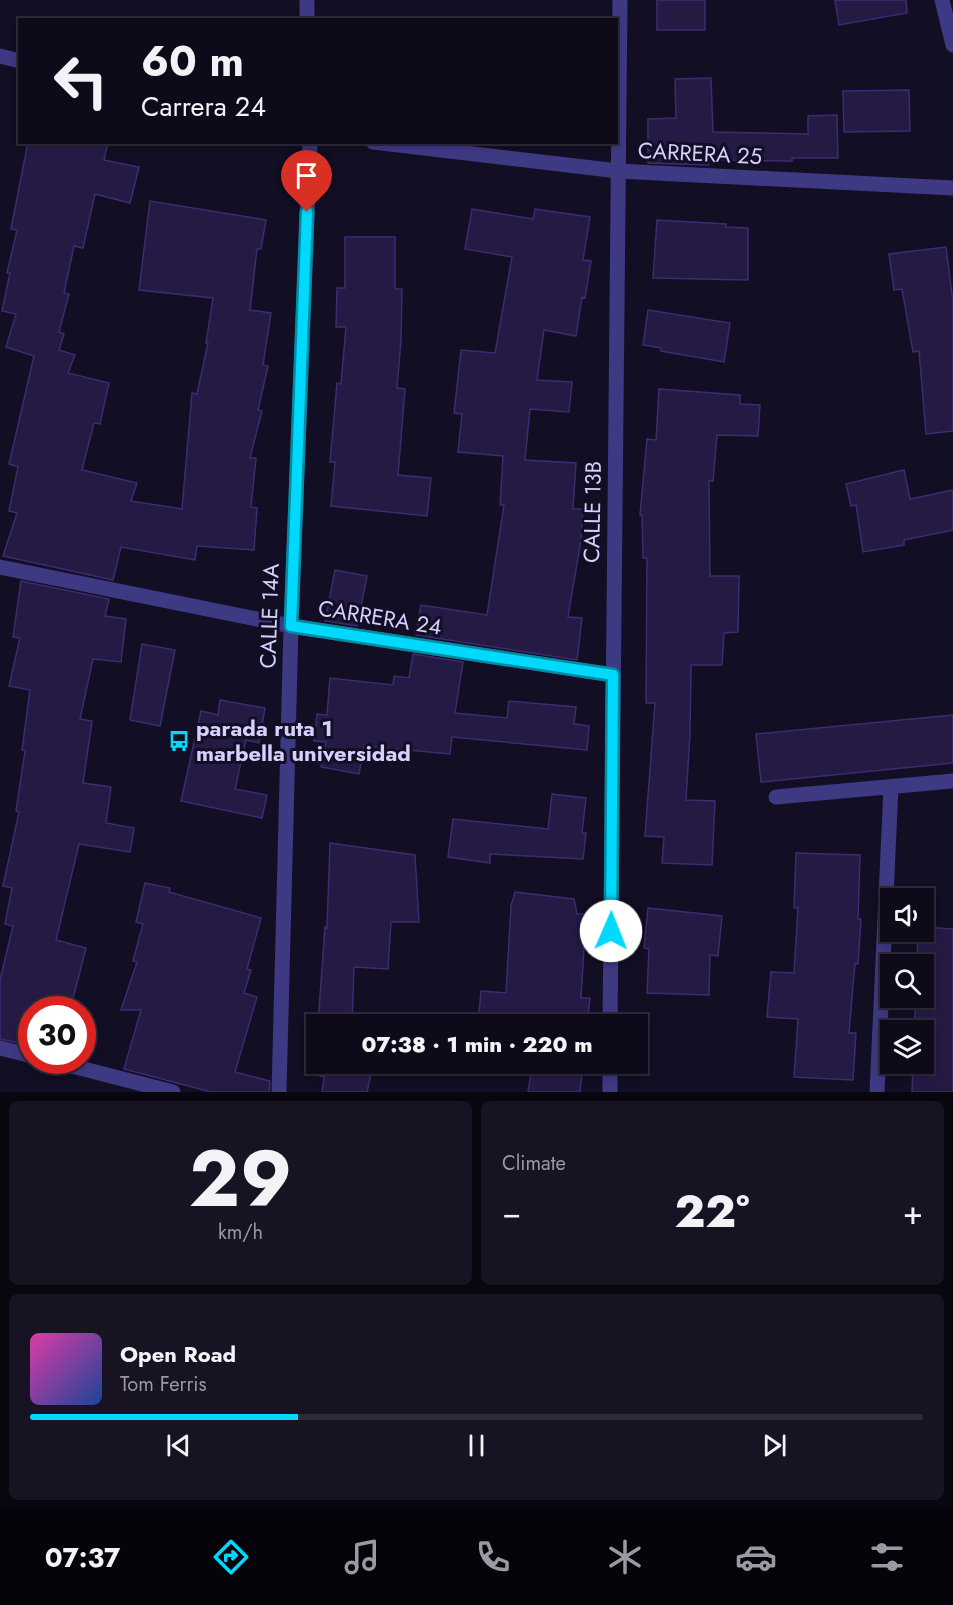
<!DOCTYPE html>
<html lang="en">
<head>
<meta charset="utf-8">
<style>
  body { margin:0; font-family:Jost,sans-serif; background:#171323; color:#f1f3f6; height:100vh; display:flex; flex-direction:column; font-size:22px; white-space:nowrap }
  * { box-sizing:border-box; margin:0 }
  p { font-size:20px; color:#9b9aa2 }
  .icon { flex:none; width:33px; height:33px; fill:none; stroke:currentColor; stroke-width:2; stroke-linecap:round; stroke-linejoin:round }
  .map { position:relative; height:1092px; overflow:hidden }
  .side { display:flex; flex-direction:column; gap:9px; padding:9px; background:#08060e; flex:1 }
  .side>* { flex:none }
  .banner { position:absolute; left:18px; top:18px; width:600px; height:126px; border-radius:0px; box-shadow:0 3px 9px #0003,0 0 0 2px #2e2b39; background:#0e0a1a; color:#f1f3f6; overflow:hidden }
  .controls { position:absolute; left:880px; top:888px; display:grid; gap:12px }
  .controls a { display:grid; place-items:center; width:54px; height:54px; border-radius:0px; background:#0e0a1a; box-shadow:0 3px 9px #0003,0 0 0 2px #2e2b39; font-size:30px }
  .speed { position:absolute; left:18px; top:996px; display:flex; gap:12px; font-size:30px; font-weight:700; text-align:center }
  .speed>* { display:grid; place-content:center; width:78px; height:78px; border-radius:50%; background:#0e0a1a; box-shadow:0 3px 9px #0003,0 0 0 2px #2e2b39; line-height:1 }
  .speed .limit { border:9px solid #d22; background:#fff; color:#111 }
  .pin { position:absolute; display:grid; place-items:center; width:51px; height:51px; color:#fff; margin:-62px -26px; border-radius:50% 50% 50% 0; rotate:-45deg; box-shadow:0 0 6px #0007 }
  .pin .icon { rotate:45deg }
  .me { position:absolute; width:66px; margin:-33px; rotate:1deg; stroke-linejoin:round; filter:drop-shadow(0 0 4px #0008) }
  .turn { display:flex; align-items:center; gap:21px; height:126px; padding:0 24px; font-size:27px }
  .turn .icon { width:78px; height:78px; stroke-width:2.5 }
  .turn b { display:block; font-size:42px; line-height:51px }
  .big { font-size:45px; font-weight:800; line-height:1.1 }
  .side .card { flex:1; display:flex; flex-direction:column; justify-content:center; gap:9px; min-width:0; padding:0 21px; border-radius:9px; background:#171323 }
  .side .dial { align-items:center; gap:0 }
  .dial b { font-size:78px; line-height:1 }
  .song { display:flex; align-items:center; gap:18px }
  .cover { width:72px; height:72px; border-radius:9px; background:linear-gradient(135deg,hsl(320 70% 55%),hsl(220 70% 35%)) }
  .played { height:6px; border-radius:3px; background:linear-gradient(90deg,#00d9fb 30%,#2e2b39 30%) }
  .keys { display:flex; justify-content:space-around; direction:ltr }
  .heat { display:flex; justify-content:space-between; align-items:center; font-size:33px; direction:ltr }
  .side .tiles { flex:1; display:grid; gap:9px; grid-template-columns:1fr 1fr }
  .card:last-child { grid-column:span 2 }
  .trip { position:absolute; left:306px; top:1014px; width:342px; height:60px; border-radius:0px; background:#0e0a1a; box-shadow:0 3px 9px #0003,0 0 0 2px #2e2b39; font-weight:800; line-height:60px; text-align:center }
  .tab-bar { display:flex; height:96px; justify-content:space-around; align-items:center; background:#06040a; color:#9b9aa2 }
  .tab-bar .icon { width:42px; height:42px }
  .tab-bar .active { color:#00d9fb }
  .tab-bar b { font-size:27px; color:#f1f3f6 }
  .map>svg:first-child { display:block }
</style>
</head>
<body>
<div class="map">
<svg width="953" height="1092" viewBox="0 0 953 1092">
  <rect width="100%" height="100%" fill="#120e23"/>
  <path fill="#241a44" stroke="#3c2c71" stroke-width="1.5" d="M657,0h48v30h-48z
    M835,0h71l1,13 -68,12z
    M711,78l2,54 95,2v-18l29,-1 1,43h-46v3l-83,-1v5l-61,-2v-44l28,-1 -1,-39z
    M909,90l1,41 -66,1 -1,-41z
    M28,142h80l-4,18 35,7 -9,36 -35,-9 -12,54 -9,-2 -10,47 5,1 -10,38 5,2 -5,16 16,5 -7,18 41,10 -9,41 -6,-1 -12,47 55,13 -6,18 51,8 10,-116 5,1 11,-51h-2l7,-45 -74,-8 11,-89 116,19 -5,29h-4l-7,61 21,3 -8,52 5,1 -10,44 4,1 -12,47h6l-5,49 6,1 -3,42 -57,-4 -2,14 -74,-13 -8,33 -110,-24 14,-43 -8,-2 9,-44 -9,-3 25,-108 -28,-9 10,-33 -14,-3 8,-38h-3l10,-43 -6,-1z
    M472,209l61,10 2,-10 55,8 -7,43 8,1 -6,37 -3,-1 -6,39 -32,-6 -7,50 35,2 -3,30 -39,-3 -5,51 51,3 -3,46h10l-2,31 -13,77 14,1 -5,42 -161,-25 5,-30 66,10 17,-110h-4l3,-49 -45,-4 4,-38 -8,-1 7,-63 34,3 17,-96 -47,-8z
    M657,220l69,4v3l22,1v52l-95,-2z
    M345,237h50v52h7l-1,51 -4,48 8,1 -7,86 33,3 -4,38 -96,-10 4,-44h-5l7,-79 4,1 5,-57h-10l1,-39h8z
    M946,247l7,55v129l-27,3 -7,-83 -6,1 -11,-63 -8,1 -5,-36z
    M648,310l82,13 -6,39 -63,-11v-3l-18,-3z
    M659,389l81,6v9l20,1 -2,31 -41,-1 -4,46h-4l1,95h29l-1,56 -14,1 -2,32h-31l-1,69 -4,66 29,1 -3,64 -50,-2 2,-26 -19,-1 10,-133h-9l1,-145h-4l-1,-43h-2l7,-76 9,1z
    M904,470l6,29 43,-9v40l-49,10v5l-41,7 -7,-47 -5,1 -5,-22z
    M335,570l32,6 -10,50 -32,-5z
    M21,581l88,18 -4,17 21,3 -5,43 -28,-3 -13,60 12,2 -9,62 28,4 -5,36 28,5 -4,24 -51,-8 -23,96 30,8 -16,62h-38v36l-32,-7v-59l13,-54 -8,-2 7,-36 -9,-2 16,-74 -3,-1 9,-60 -3,-1 8,-60 -21,-4 11,-48 -7,-1z
    M142,644l33,6 -15,76 -30,-6z
    M413,654l50,8 -8,51 52,5 2,-17 67,6 -2,17 15,2 -2,24 -135,-13 -2,17 -86,-8 -5,28 -38,-7 5,-25 -12,-1 3,-27 10,1 3,-37 63,7 1,-9 15,2z
    M220,700l45,8 -6,35 -13,-3 -11,49 32,6 -5,23 -81,-17 20,-90 17,4z
    M953,715v48l-192,19 -5,-48z
    M552,794l34,4 -4,35h4l-3,26 -93,-5v9l-42,-6 5,-38 95,10z
    M330,843l85,12 4,67h-28l-3,47 -34,-2 -2,57h-34l7,-97 2,1z
    M796,853l64,2 -2,64h3l-3,45 -3,-1 -6,70h7l-3,47 -59,-3 4,-58 -31,-2 4,-45 23,1 4,-65h-4z
    M145,883l25,5 -1,4 92,26 -14,51 4,1 -7,23 13,4 -22,75 35,9 -1,11h-58l-87,-23 17,-59h-20l16,-48 -4,-1 10,-37 -7,-2z
    M515,892l59,7 3,15h9l-5,84h9l-3,26h-109l3,-33 25,2 5,-87z
    M648,908l74,8 -4,40 -8,-1 -1,40 -62,-2 2,-44 -5,-1z
    M924,927l29,2v163h-41l1,-28h11v-34h-10l2,-32h8v-34h-7l1,-32h6z
    M316,1056v8h34l22,5 -5,23h-45l2,-15 -11,-3z
    M477,1064h106l-3,28h-52l3,-19 -54,-6z"/>
  <g fill="none" stroke-linecap="round" stroke-linejoin="round">
    <path stroke="#3e3983" stroke-width="15" d="M307,0v20
      M942,0l11,45
      M0,56l20,5
      M373,142l245,29 335,17
      M0,567l291,59 322,49
      M776,797l177,-16
      M610,1024l10,-1024
      M0,1048l32,8
      M49,1060l124,32
      M279,1092l12,-466 19,-484
      M610,1092v-28
      M877,1092l14,-305"/>
  </g>
  <g fill="none" stroke-linecap="round" stroke-linejoin="round">
    <defs>
      <path id="route" d="M307,212l-16,414 322,49 -2,256"/>
    </defs>
    <use href="#route" stroke="#008da3" stroke-width="15"/>
    <use href="#route" stroke="#00d9fb" stroke-width="10"/>
  </g>
  <defs>
    <symbol id="bus-bare" viewBox="-9 -9 18 18"><path d="M-5-6H5V4H4V6H2V4H-2V6H-4V4H-5ZM-3.5-4V0h7V-4ZM-3.5 1.2v1.5H-2V1.2ZM2 1.2v1.5H3.5V1.2Z" fill="#00d9fb" stroke="#120e23" stroke-width="2.5" paint-order="stroke"/></symbol>
  </defs>
  <g fill-rule="evenodd">
    <use href="#bus-bare" x="164" y="726" width="30" height="30"/>
  </g>
  <g text-anchor="middle" dominant-baseline="central" stroke-width="6" stroke-linejoin="round" paint-order="stroke">
    <g font-size="22" fill="#d7d0ff" stroke="#120e23">
      <text transform="translate(700 153) rotate(3)">CARRERA 25</text>
      <text transform="translate(592 512) rotate(-89)">CALLE 13B</text>
      <text transform="translate(269 616) rotate(-88)">CALLE 14A</text>
      <text transform="translate(380 617) rotate(9)">CARRERA 24</text>
    </g>
    <g font-size="22" font-weight="bold" fill="#d7d0ff" stroke="#120e23" text-anchor="start">
      <text x="196" y="728">parada ruta 1<tspan x="196" dy="25">marbella universidad</tspan></text>
    </g>
  </g>
</svg>
<div class="controls">
<a><svg class="icon" aria-label="sound" viewBox="0 0 24 24"><path d="M4 9h4l5-4v14l-5-4H4zM17 9q2 3 0 6"/></svg></a>
<a><svg class="icon" aria-label="search" viewBox="0 0 24 24"><circle cx="10" cy="10" r="6"/><path d="M15 15l6 6"/></svg></a>
<a><svg class="icon" aria-label="layers" viewBox="0 0 24 24"><path d="M12 4l9 5-9 5-9-5zM3 14l9 5 9-5"/></svg></a>
</div>
<div class="speed"><div class="limit">30</div></div>
<div class="pin" style="left:307px;top:212px;background:#d93025"><svg class="icon" aria-label="arrive" viewBox="0 0 24 24"><path d="M6 21V4h12l-3 4 3 4H6"/></svg></div>
<svg class="me" style="left:611px;top:931px" viewBox="-20 -20 40 40"><circle r="19" fill="#fff"/><path d="M0-13L10 11 0 6-10 11z" fill="#00d9fb"/></svg>
<div class="trip">07:38 · 1 min · 220 m</div>
<div class="banner">
<div class="turn"><svg class="icon" aria-label="left" viewBox="0 0 24 24"><path d="M17 20v-9H6M10 6l-5 5 5 5"/></svg><div><b>60 m</b>Carrera 24</div></div>
</div>
</div>
<section class="side">
<div class="tiles">
<div class="card dial"><b>29</b><p>km/h</p></div>
<div class="card"><p>Climate</p>
<div class="heat"><a>−</a><b class="big">22°</b><a>+</a></div>
</div>
<div class="card">
<div class="song"><i class="cover"></i><div><b>Open Road</b><p>Tom Ferris</p></div></div>
<div class="played"></div>
<div class="keys"><svg class="icon" aria-label="previous" viewBox="0 0 24 24"><path d="M18 5L8 12l10 7zM5 5v14"/></svg><svg class="icon" aria-label="pause" viewBox="0 0 24 24"><path d="M8 5v14M16 5v14"/></svg><svg class="icon" aria-label="next" viewBox="0 0 24 24"><path d="M6 5l10 7-10 7zM19 5v14"/></svg></div>
</div>
</div>
</section>
<nav class="tab-bar">
<b>07:37</b>
<svg class="icon active" aria-label="directions" viewBox="0 0 24 24"><path d="M12 3l9 9-9 9-9-9zM9 14v-3h6M13 9l2 2-2 2"/></svg>
<svg class="icon" aria-label="music" viewBox="0 0 24 24"><path d="M9 18V5l10-2v13"/><circle cx="6" cy="18" r="3"/><circle cx="16" cy="16" r="3"/></svg>
<svg class="icon" aria-label="phone" viewBox="0 0 24 24"><path d="M5 4h4l2 5-3 2q2 4 5 5l2-3 5 2v4C11 20 4 13 5 4z"/></svg>
<svg class="icon" aria-label="climate" viewBox="0 0 24 24"><path d="M12 3v18M4 7l16 10M4 17L20 7"/></svg>
<svg class="icon" aria-label="car" viewBox="0 0 24 24"><path d="M5 17H2v-5l4-1 3-4h7l3 4 3 1v5h-3M9 17h6M6 11h13"/><circle cx="7" cy="17" r="2"/><circle cx="17" cy="17" r="2"/></svg>
<svg class="icon" aria-label="filters" viewBox="0 0 24 24"><path d="M4 7h16M4 17h16"/><circle cx="9" cy="7" r="2"/><circle cx="15" cy="17" r="2"/></svg>
</nav>
</body>
</html>
